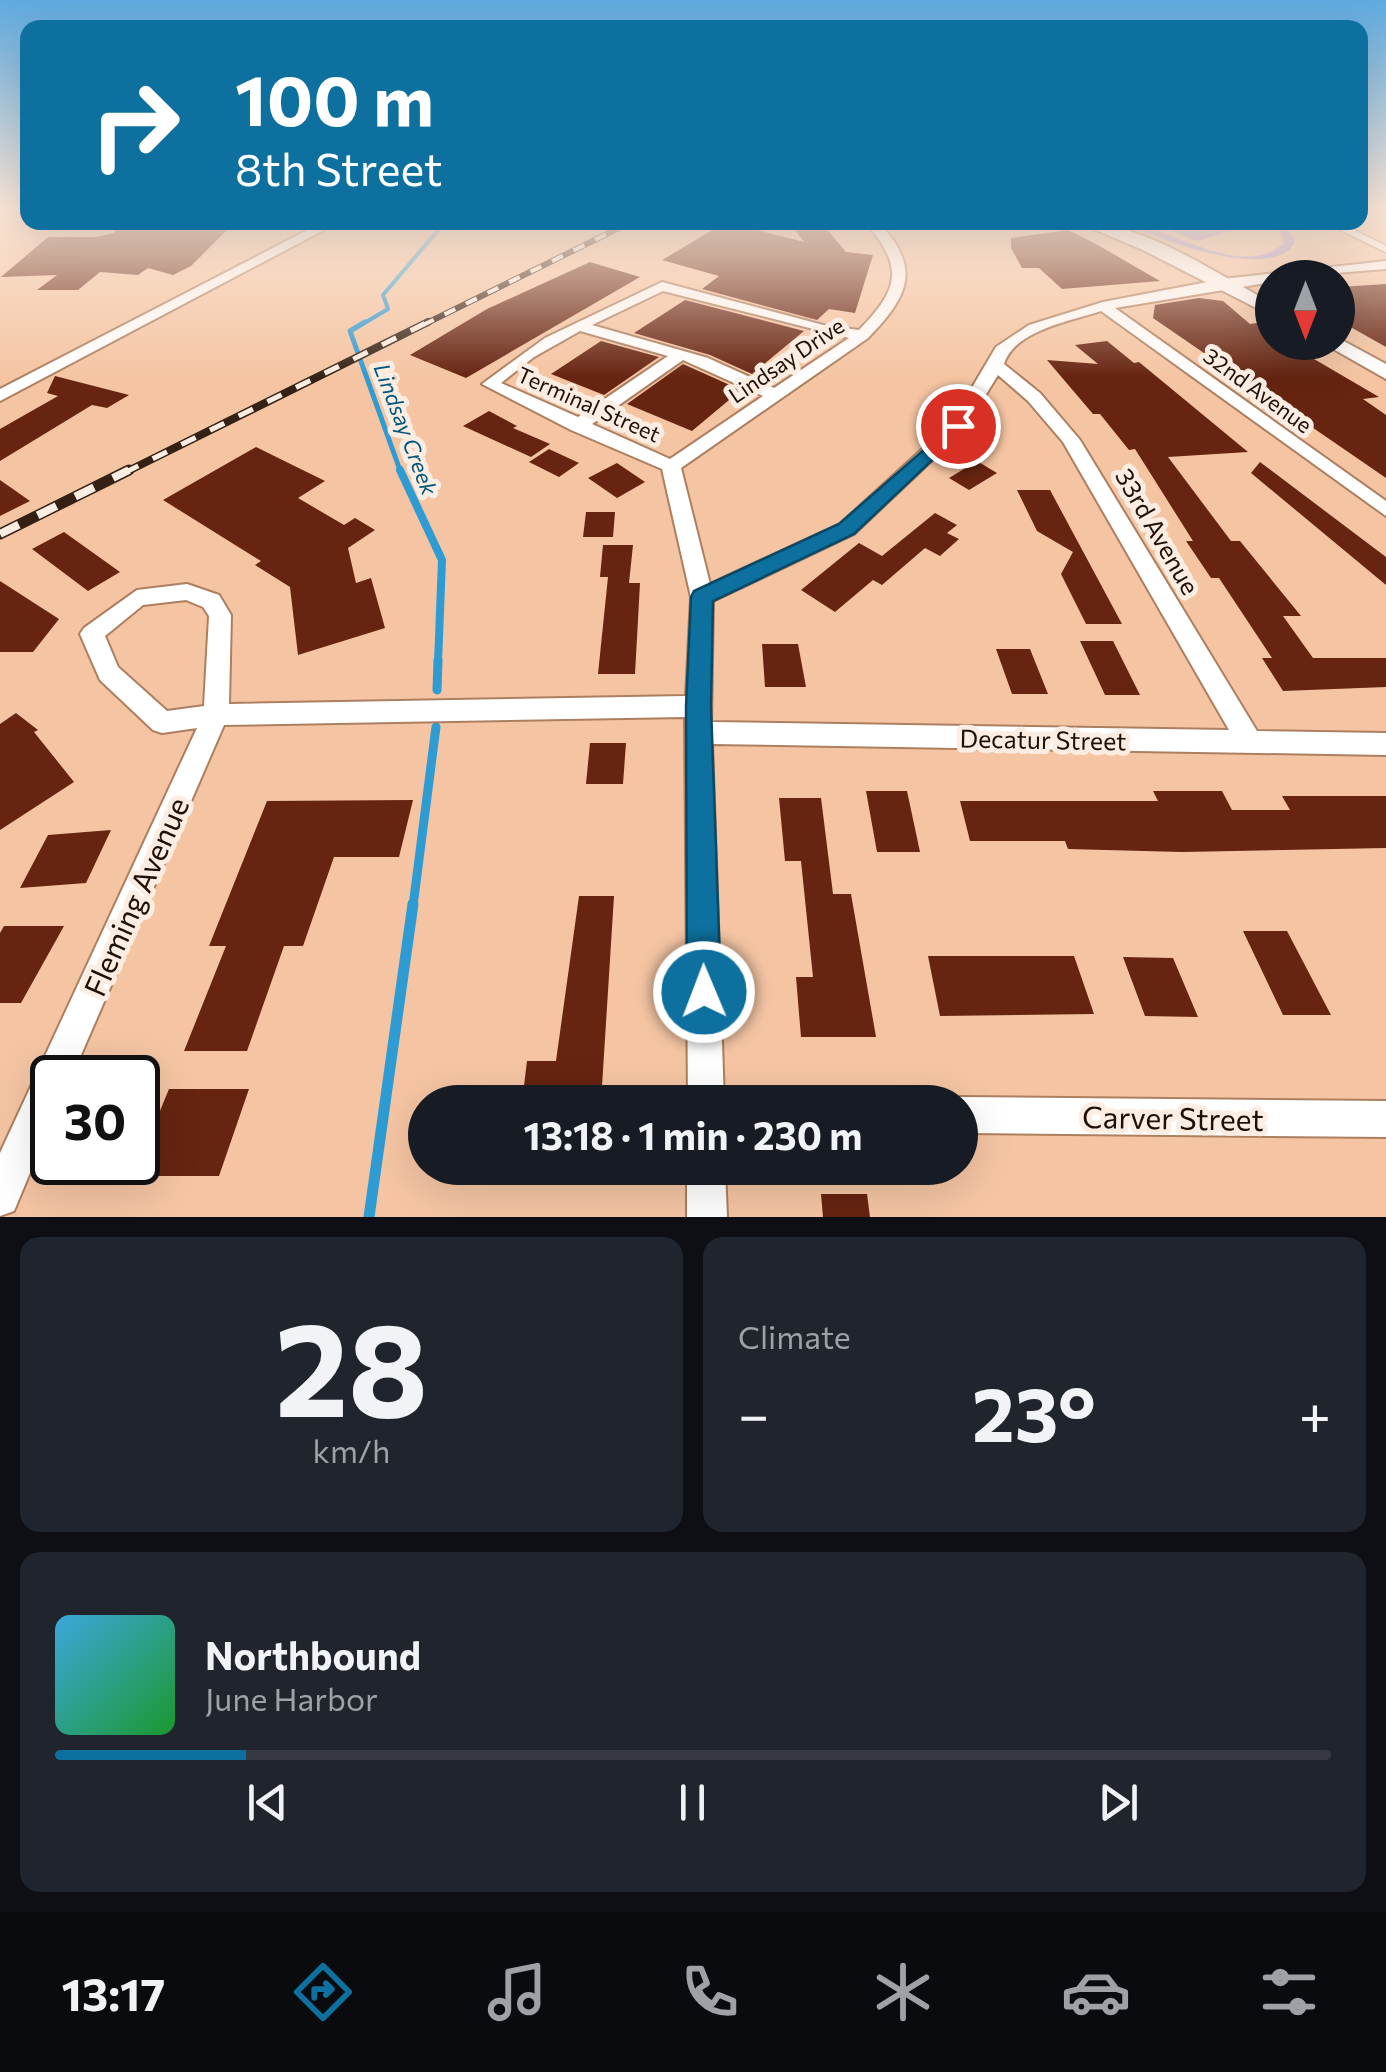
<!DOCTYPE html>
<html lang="en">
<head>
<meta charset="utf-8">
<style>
  body { margin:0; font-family:Commissioner,sans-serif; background:#20242c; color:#f1f3f6; height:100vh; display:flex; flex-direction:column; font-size:38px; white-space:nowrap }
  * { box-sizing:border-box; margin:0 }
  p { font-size:32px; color:#9ea1a6 }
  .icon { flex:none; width:55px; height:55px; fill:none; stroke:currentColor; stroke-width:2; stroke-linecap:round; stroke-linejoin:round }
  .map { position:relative; height:1217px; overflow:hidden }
  .sheet { display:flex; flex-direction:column; gap:20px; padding:20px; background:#0d0f14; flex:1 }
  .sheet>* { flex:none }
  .guide { position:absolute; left:20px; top:20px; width:1348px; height:210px; border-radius:20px; box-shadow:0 10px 40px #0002; background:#0d709e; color:#fff; overflow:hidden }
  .needle { width:65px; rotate:180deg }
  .tools { position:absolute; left:1255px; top:260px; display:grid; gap:20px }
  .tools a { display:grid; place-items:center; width:100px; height:100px; border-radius:50%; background:#171b24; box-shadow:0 10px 40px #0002; font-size:50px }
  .speed { position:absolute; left:30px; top:1055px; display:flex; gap:20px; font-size:50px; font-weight:700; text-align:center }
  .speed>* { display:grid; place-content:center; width:130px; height:130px; border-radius:50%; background:#171b24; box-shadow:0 10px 40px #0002; line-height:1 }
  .speed .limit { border:5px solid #111; border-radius:15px; background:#fff; color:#111 }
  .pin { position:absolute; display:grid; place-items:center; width:85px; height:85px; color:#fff; margin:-42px; border:5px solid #fff; border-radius:50%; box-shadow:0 2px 10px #0007 }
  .me { position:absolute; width:110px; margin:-55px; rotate:359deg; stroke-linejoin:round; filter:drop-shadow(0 0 8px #0008) }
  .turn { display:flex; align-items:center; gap:35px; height:210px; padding:0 50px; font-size:45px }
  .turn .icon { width:130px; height:130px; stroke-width:2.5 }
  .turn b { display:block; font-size:70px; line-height:85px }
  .big { font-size:75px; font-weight:700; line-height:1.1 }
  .sheet .card { flex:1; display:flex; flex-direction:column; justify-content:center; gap:15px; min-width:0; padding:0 35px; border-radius:20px; background:#20242c }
  .sheet .dial { align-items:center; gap:0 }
  .dial b { font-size:130px; line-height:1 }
  .song { display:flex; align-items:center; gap:30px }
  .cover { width:120px; height:120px; border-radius:15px; background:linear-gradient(135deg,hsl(200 70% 55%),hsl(130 70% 35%)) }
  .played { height:10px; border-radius:5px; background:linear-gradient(90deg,#0d709e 15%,#363941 15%) }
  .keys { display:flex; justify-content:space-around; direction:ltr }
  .heat { display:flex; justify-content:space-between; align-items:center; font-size:55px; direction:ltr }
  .sheet .tiles { flex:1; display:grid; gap:20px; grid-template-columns:1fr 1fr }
  .card:last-child { grid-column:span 2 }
  .trip { position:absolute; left:408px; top:1085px; width:570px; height:100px; border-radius:50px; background:#171b24; box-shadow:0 10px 40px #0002; font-weight:700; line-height:100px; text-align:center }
  .tab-bar { display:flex; height:160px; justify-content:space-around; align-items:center; background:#090b0e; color:#9ea1a6 }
  .tab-bar .icon { width:70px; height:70px }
  .tab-bar .on { color:#0d709e }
  .tab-bar b { font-size:45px; color:#f1f3f6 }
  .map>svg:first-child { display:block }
</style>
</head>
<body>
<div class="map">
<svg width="1386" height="1217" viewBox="0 0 1386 1217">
  <rect width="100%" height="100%" fill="#f5c5a3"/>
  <path fill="#a695d3" d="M1121,223c44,-1 119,60 163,20l-3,-10 -14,-10 49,12 -27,-6 6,13c-24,43 -141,-6 -174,-19z
    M1151,223h106l-60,18z"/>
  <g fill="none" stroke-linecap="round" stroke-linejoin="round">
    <path stroke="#2f9bd3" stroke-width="4" d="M361,325l27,-16 -5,-14 62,-73"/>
    <path stroke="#2f9bd3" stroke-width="5" d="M365,322l-15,9 51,142"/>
    <path stroke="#2f9bd3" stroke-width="8" d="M400,470l42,90 -4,103"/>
    <path stroke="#2f9bd3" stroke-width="9" d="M437,690l1,-30
      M413,906l23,-179"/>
    <path stroke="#2f9bd3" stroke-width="11" d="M369,1217l44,-313"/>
  </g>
  <path fill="#662411" d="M726,222l78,20 -15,-20h32l25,30 27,3 -18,58 -26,-4 -12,11 -115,-31 17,-13 -57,-16z
    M151,223l-5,7 84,-3 -39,39 -18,9 -25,-7 -10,7 -38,-3 -22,18h-41l20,-15 -56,2 47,-40h48l18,-4 5,-7z
    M1068,230l28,14 64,37 -98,8 -23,-21h-17l-11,-20v-10z
    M590,262l50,15 -174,101 -56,-23 77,-46z
    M1386,284v63l-48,-27v-33z
    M1199,298l24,3 27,23 7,-1 15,9v10h13l94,55 -16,2 23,16v63l-233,-160 2,-13z
    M685,300l119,31 -52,43 -42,-19 -76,-22z
    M601,341l58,16 -55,38 -53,-21z
    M1107,341l27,22 5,-1 109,90 -80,5 63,84h9l61,75h-18l30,42h73v29l-103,4 -21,-33h10l-53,-80h-8l-25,-37h7l-58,-92 -6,1 -29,-36h-7l-46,-54 51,4 -23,-19z
    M683,364l58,26 -49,41 -65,-27z
    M55,376l74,19 -22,13 -15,-3 -92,56v-32l58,-33 -11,-3z
    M489,411l28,15 -4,2 37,16 -19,13 -68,-31z
    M256,447l69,34 -27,17 46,27 11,-7 20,12 -27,18 8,35 15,-5 14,50 -87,27 -8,-68 -35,-22 6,-4 -98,-61z
    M549,449l30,14 -20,14 -30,-15z
    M977,461l20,12 -28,17 -20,-12z
    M1260,462l126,95v28l-135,-112z
    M617,463l28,19 -28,16 -29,-20z
    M0,480l30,21 -30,15z
    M1017,490h33l72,134h-36l-25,-50 12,-22 -36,-21z
    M586,512h29l-2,25h-30z
    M935,513l22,12 -10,8 12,6 -19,17 -15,-8 -43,37 -9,-5 -38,32 -34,-22 58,-47 23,13z
    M64,532l56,40 -32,19 -56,-42z
    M603,545h30l-4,38h11l-5,91h-37l10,-97h-8z
    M0,581l59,38 -26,33h-33z
    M1080,641h33l27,54h-35z
    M762,644h36l8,43h-41z
    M996,649h34l18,45h-36z
    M16,713l22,17 -4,2 40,50 -74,48v-106z
    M590,743h36l-3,41h-37z
    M866,791h41l13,61h-43z
    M1153,791h69l10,19h58l-8,-14h104v52l-204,4 -114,-3 -3,-8h-95l-10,-40h198z
    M779,798h42l12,96h18l25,143h-75l-5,-60h17l-12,-116h-16z
    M413,800l-14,57h-65l-31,89h-19l-37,105h-63l42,-105h-17l58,-145z
    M111,830l-25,53 -66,5 28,-53z
    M579,896h35l-13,206h-79l5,-41h29z
    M4,926h60l-43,77h-21v-70z
    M1243,931h44l44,84h-48z
    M928,956h146l20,58 -154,2z
    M1123,957l50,1 25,59 -53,-1z
    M169,1089h80l-30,87h-86z
    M821,1194h46l3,23h-47z"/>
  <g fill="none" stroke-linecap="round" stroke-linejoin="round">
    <defs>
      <path id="service" d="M1331,222l55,27"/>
      <path id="minor" d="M323,222h16l-339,179v-12z
        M865,222h13c45,46 30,75 -10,116l-187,130 29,116 130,-60 111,-101 45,-76 33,-22 74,-23 120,-23 163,-18v8l-114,9v4l-157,26 271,193v15l-285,-205c-30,10 -86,19 -97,53l36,29 40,47 177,291 129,2v22l-674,-11 12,358h-36l-3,-385 -461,8 -153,353h-19v42l-38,91 -14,5v-63l197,-425 -35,5 -9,-3 -53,-50 -20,-46 4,-6 53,-38 50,-6 32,11 12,20 -2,89 457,-8 5,-99 -29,-128 -91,-39 -89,-46 63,-46 117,-56 165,44 32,4c41,-42 45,-63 6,-108zM663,291l186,47 -75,50 -66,-30 -116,-33zM580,331l88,25 -90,61 -77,-34 33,-26zM683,360l80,36 -93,63 -78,-35zM998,375l30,26 35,41 166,288 -518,-8 2,-121 141,-67 110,-104zM186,600l17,7 6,9 -5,90 -37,5 -49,-44 -13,-31 38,-31z
        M960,1097l426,4v36l-426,-4v-31h-13z
        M687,1168h38l2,49h-40z"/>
      <path id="tertiary" d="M1077,222c67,0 137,51 195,81v13l-129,-66z
        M1338,338l48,26v15l-65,-37h17z"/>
    </defs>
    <use href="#service" stroke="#ac7f60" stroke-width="9"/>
    <use href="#minor" stroke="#ac7f60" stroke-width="4"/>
    <use href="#tertiary" stroke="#ac7f60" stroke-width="4"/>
    <use href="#service" stroke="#fff" stroke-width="6"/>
    <use href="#minor" fill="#fff" fill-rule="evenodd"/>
    <use href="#tertiary" fill="#fff" fill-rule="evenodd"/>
    <defs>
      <path id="rail-far2" d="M423,325l208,-103"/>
      <path id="rail-far1" d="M124,473l304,-151"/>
      <path id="rail" d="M0,534l129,-64"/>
    </defs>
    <use href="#rail-far2" stroke="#352114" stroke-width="6"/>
    <use href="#rail-far1" stroke="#352114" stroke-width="8"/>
    <use href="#rail" stroke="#352114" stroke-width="11"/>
    <use href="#rail-far2" stroke="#fcede3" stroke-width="4" stroke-dasharray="12" stroke-linecap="butt"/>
    <use href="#rail-far1" stroke="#fcede3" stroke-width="5" stroke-dasharray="16" stroke-linecap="butt"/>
    <use href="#rail" stroke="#fcede3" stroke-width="8" stroke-dasharray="21" stroke-linecap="butt"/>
  </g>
  <linearGradient id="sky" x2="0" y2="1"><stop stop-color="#5eaae0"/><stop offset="0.55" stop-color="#fae5d6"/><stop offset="1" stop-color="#fae5d6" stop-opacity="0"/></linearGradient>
  <rect width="1386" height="378" fill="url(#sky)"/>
  <path fill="#0d709e" stroke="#084967" stroke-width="2.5" d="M958,420l7,2v7l-111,105 -141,67 -2,105 10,286 -5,11 -12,5 -12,-5 -5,-11 -1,-286 5,-109 3,-6 145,-67z"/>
  <g text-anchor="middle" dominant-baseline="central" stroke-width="10" stroke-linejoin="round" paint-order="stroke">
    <g font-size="22" fill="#200f04" stroke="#fcede3">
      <text transform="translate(786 360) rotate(-34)">Lindsay Drive</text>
      <text transform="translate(1258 390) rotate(36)">32nd Avenue</text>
      <text transform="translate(589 404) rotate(24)">Terminal Street</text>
    </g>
    <g font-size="22" font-style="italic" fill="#00567b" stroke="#fcede3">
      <text transform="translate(406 429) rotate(69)">Lindsay Creek</text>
    </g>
    <g font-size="25" fill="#200f04" stroke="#fcede3">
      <text transform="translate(1158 531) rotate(60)">33rd Avenue</text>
      <text transform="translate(1043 739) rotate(1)">Decatur Street</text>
    </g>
    <g font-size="30" fill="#200f04" stroke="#fcede3">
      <text transform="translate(135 896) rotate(-66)">Fleming Avenue</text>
      <text transform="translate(1173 1117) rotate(1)">Carver Street</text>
    </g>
  </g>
</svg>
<div class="tools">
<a><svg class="needle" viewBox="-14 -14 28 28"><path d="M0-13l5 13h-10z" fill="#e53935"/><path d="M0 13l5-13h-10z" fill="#9ea1a6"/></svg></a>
</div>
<div class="speed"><div class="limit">30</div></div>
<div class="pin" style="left:958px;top:426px;background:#d93025"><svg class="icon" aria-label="arrive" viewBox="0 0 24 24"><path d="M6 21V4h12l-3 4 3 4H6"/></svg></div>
<svg class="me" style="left:704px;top:992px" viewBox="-20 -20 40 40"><circle r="17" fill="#0d709e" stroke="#fff" stroke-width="3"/><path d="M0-11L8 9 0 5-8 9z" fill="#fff"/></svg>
<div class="trip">13:18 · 1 min · 230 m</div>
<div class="guide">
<div class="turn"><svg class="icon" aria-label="right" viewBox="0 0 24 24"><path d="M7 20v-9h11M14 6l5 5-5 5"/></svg><div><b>100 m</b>8th Street</div></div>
</div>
</div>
<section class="sheet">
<div class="tiles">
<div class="card dial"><b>28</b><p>km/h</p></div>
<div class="card"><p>Climate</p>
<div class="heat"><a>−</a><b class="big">23°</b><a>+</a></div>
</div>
<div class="card">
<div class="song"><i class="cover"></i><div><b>Northbound</b><p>June Harbor</p></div></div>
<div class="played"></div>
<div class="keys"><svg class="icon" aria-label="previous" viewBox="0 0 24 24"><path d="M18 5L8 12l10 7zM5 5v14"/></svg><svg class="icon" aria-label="pause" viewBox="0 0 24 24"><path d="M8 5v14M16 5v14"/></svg><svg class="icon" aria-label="next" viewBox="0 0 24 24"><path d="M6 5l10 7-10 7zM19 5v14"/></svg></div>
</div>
</div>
</section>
<nav class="tab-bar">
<b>13:17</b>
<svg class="icon on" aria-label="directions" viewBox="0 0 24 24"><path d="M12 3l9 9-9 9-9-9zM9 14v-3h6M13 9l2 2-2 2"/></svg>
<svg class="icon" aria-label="music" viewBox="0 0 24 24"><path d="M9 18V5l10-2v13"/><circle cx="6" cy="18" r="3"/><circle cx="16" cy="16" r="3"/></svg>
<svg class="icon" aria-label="phone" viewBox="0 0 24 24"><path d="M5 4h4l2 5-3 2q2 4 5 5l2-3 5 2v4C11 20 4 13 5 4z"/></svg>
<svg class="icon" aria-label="climate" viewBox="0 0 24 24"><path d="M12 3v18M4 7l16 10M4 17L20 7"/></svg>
<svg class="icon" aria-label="car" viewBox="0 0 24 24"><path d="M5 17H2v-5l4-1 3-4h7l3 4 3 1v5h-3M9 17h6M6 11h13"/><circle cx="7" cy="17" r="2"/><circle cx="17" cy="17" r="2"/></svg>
<svg class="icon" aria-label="filters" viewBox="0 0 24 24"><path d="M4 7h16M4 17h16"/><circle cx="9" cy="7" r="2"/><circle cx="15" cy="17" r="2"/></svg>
</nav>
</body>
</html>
